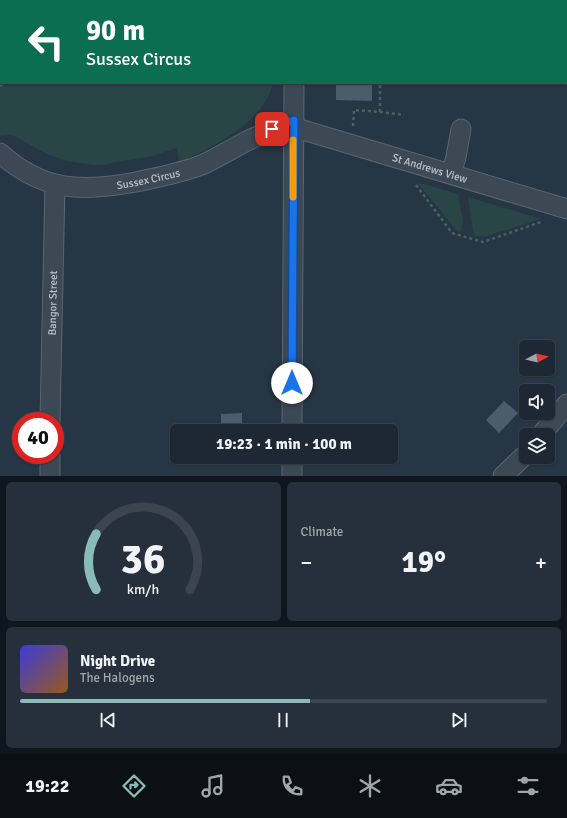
<!DOCTYPE html>
<html lang="en">
<head>
<meta charset="utf-8">
<style>
  body { margin:0; font-family:Signika,sans-serif; background:#25303c; color:#f1f3f6; height:100vh; display:flex; flex-direction:column; font-size:15px; white-space:nowrap }
  * { box-sizing:border-box; margin:0 }
  p { font-size:13px; color:#a0a6ac }
  .icon { flex:none; width:22px; height:22px; fill:none; stroke:currentColor; stroke-width:2; stroke-linecap:round; stroke-linejoin:round }
  .map { position:relative; height:476px; overflow:hidden }
  .details { display:flex; flex-direction:column; gap:6px; padding:6px; background:#10161d; flex:1 }
  .details>* { flex:none }
  .banner { position:absolute; left:0px; top:0px; width:567px; height:84px; box-shadow:0 1px 3px #0004,0 0 0 1px #3b444f; background:#0b6e4f; color:#fff; overflow:hidden }
  .needle { width:26px; rotate:83deg }
  .controls { position:absolute; left:519px; top:340px; display:grid; gap:8px }
  .controls a { display:grid; place-items:center; width:36px; height:36px; border-radius:6px; background:#1d2834; box-shadow:0 1px 3px #0004,0 0 0 1px #3b444f; font-size:20px }
  .speed { position:absolute; left:12px; top:412px; display:flex; gap:8px; font-size:20px; font-weight:700; text-align:center }
  .speed>* { display:grid; place-content:center; width:52px; height:52px; border-radius:50%; background:#1d2834; box-shadow:0 1px 3px #0004,0 0 0 1px #3b444f; line-height:1 }
  .speed .limit { border:6px solid #d22; background:#fff; color:#111 }
  .pin { position:absolute; display:grid; place-items:center; width:34px; height:34px; color:#fff; margin:-17px; border-radius:8px; box-shadow:0 2px 6px #0006 }
  .me { position:absolute; width:44px; margin:-22px; rotate:0deg; stroke-linejoin:round; filter:drop-shadow(0 0 3px #0008) }
  .turn { display:flex; align-items:center; gap:14px; height:84px; padding:0 20px; font-size:18px }
  .turn .icon { width:52px; height:52px; stroke-width:2.5 }
  .turn b { display:block; font-size:28px; line-height:34px }
  .big { font-size:30px; font-weight:700; line-height:1.1 }
  .details .tile { flex:1; display:flex; flex-direction:column; justify-content:center; gap:6px; min-width:0; padding:0 14px; border-radius:6px; background:#25303c }
  .details .dial { align-items:center; gap:0 }
  .dial svg { height:104px; overflow:visible; fill:none; stroke:#3b444f; stroke-width:7; stroke-linecap:round; text-anchor:middle }
  .dial text { fill:#f1f3f6; stroke:none }
  .song { display:flex; align-items:center; gap:12px }
  .cover { width:48px; height:48px; border-radius:6px; background:linear-gradient(135deg,hsl(240 70% 55%),hsl(30 70% 35%)) }
  .played { height:4px; border-radius:2px; background:linear-gradient(90deg,#8bbbb9 55%,#3b444f 55%) }
  .keys { display:flex; justify-content:space-around; direction:ltr }
  .heat { display:flex; justify-content:space-between; align-items:center; font-size:22px; direction:ltr }
  .details .tiles { flex:1; display:grid; gap:6px; grid-template-columns:1fr 1fr }
  .tile:last-child { grid-column:span 2 }
  .trip { position:absolute; left:170px; top:424px; width:228px; height:40px; border-radius:6px; background:#1d2834; box-shadow:0 1px 3px #0004,0 0 0 1px #3b444f; font-weight:700; line-height:40px; text-align:center }
  .tab-bar { display:flex; height:64px; justify-content:space-around; align-items:center; background:#0c1015; color:#a0a6ac }
  .tab-bar .icon { width:28px; height:28px }
  .tab-bar .current { color:#8bbbb9 }
  .tab-bar b { font-size:18px; color:#f1f3f6 }
  .map>svg:first-child { display:block }
</style>
</head>
<body>
<div class="map">
<svg width="567" height="476" viewBox="0 0 567 476">
  <rect width="100%" height="100%" fill="#273645"/>
  <path fill="#294546" d="M19,0h225l1,1h-227z
    M1,9v74h272c-11,42 -59,62 -94,80l-2,-15 -28,9 -40,6 -3,2h-14l-25,-4 -20,-7 -35,-19 -12,1v-126z
    M417,182l41,12 5,27 -2,11 -4,-1z
    M468,197l73,22 -57,18 -10,-2z"/>
  <path fill="#4b5c6b" d="M336,83h36v18l-36,-1z
    M504,401l14,12 -19,20 -13,-13z
    M242,413v18h-21v-17z"/>
  <g fill="none" stroke-linecap="round" stroke-linejoin="round">
    <defs>
      <g id="minor">
        <path d="M292,0v1"/>
        <path id="s1" d="M293,127l274,82"/>
        <path id="s2" d="M0,153c43,39 82,39 136,29 23,-5 46,-9 68,-18 14,-7 28,-15 43,-23 15,-7 31,-14 47,-21"/>
        <path d="M451,174l5,-17 5,-28"/>
        <path id="s3" d="M50,421l5,-237"/>
        <path d="M292,431l2,-348"/>
        <path d="M541,435l26,-31"/>
        <path d="M50,476v-21"/>
        <path d="M292,476v-19"/>
        <path d="M503,476l23,-22"/>
      </g>
    </defs>
    <use href="#minor" stroke="#5a6671" stroke-width="21"/>
    <path stroke="#486161" stroke-width="2.5" stroke-dasharray="3 3" stroke-linecap="butt" d="M380,0v1
      M458,0v1
      M131,1l1,-1
      M0,65h1
      M0,86l8,-3
      M380,112l24,3
      M353,126l1,-16 26,2v-29
      M416,185l36,48 31,9 58,-20"/>
    <use href="#minor" stroke="#3c4854" stroke-width="19"/>
  </g>
  <g fill="none" stroke-linecap="round" stroke-linejoin="round">
    <defs>
      <path id="route" d="M272,129l22,-9 -2,263"/>
    </defs>
    <use href="#route" stroke="#114b97" stroke-width="10"/>
    <use href="#route" stroke="#1a73e8" stroke-width="7"/>
    <path stroke="#f59e0b" stroke-width="7" d="M293,197v-57"/>
  </g>
  <g text-anchor="middle" dominant-baseline="central" stroke-width="4" stroke-linejoin="round" paint-order="stroke">
    <g font-size="11" fill="#b9c3cd" stroke="#202d3a">
      <text stroke="none"><textPath href="#s1" startOffset="143">St Andrews View</textPath></text>
      <text stroke="none"><textPath href="#s2" startOffset="158">Sussex Circus</textPath></text>
      <text stroke="none"><textPath href="#s3" startOffset="118">Bangor Street</textPath></text>
    </g>
  </g>
</svg>
<div class="controls">
<a><svg class="needle" viewBox="-14 -14 28 28"><path d="M0-13l5 13h-10z" fill="#e53935"/><path d="M0 13l5-13h-10z" fill="#a0a6ac"/></svg></a>
<a><svg class="icon" aria-label="sound" viewBox="0 0 24 24"><path d="M4 9h4l5-4v14l-5-4H4zM17 9q2 3 0 6"/></svg></a>
<a><svg class="icon" aria-label="layers" viewBox="0 0 24 24"><path d="M12 4l9 5-9 5-9-5zM3 14l9 5 9-5"/></svg></a>
</div>
<div class="speed"><div class="limit">40</div></div>
<div class="pin" style="left:272px;top:129px;background:#d93025"><svg class="icon" aria-label="arrive" viewBox="0 0 24 24"><path d="M6 21V4h12l-3 4 3 4H6"/></svg></div>
<svg class="me" style="left:292px;top:383px" viewBox="-20 -20 40 40"><circle r="19" fill="#fff"/><path d="M0-13L10 11 0 6-10 11z" fill="#1a73e8"/></svg>
<div class="trip">19:23 · 1 min · 100 m</div>
<div class="banner">
<div class="turn"><svg class="icon" aria-label="left" viewBox="0 0 24 24"><path d="M17 20v-9H6M10 6l-5 5 5 5"/></svg><div><b>90 m</b>Sussex Circus</div></div>
</div>
</div>
<section class="details">
<div class="tiles">
<div class="tile dial"><svg viewBox="0 0 100 80">
<path d="M14 69A42 42 0 1 1 86 69"/>
<path d="M14 69A42 42 0 0 1 14 26" stroke="#8bbbb9"/>
<text x="50" y="56" font-size="32" font-weight="700">36</text>
<text x="50" y="72" font-size="11">km/h</text>
</svg></div>
<div class="tile"><p>Climate</p>
<div class="heat"><a>−</a><b class="big">19°</b><a>+</a></div>
</div>
<div class="tile">
<div class="song"><i class="cover"></i><div><b>Night Drive</b><p>The Halogens</p></div></div>
<div class="played"></div>
<div class="keys"><svg class="icon" aria-label="previous" viewBox="0 0 24 24"><path d="M18 5L8 12l10 7zM5 5v14"/></svg><svg class="icon" aria-label="pause" viewBox="0 0 24 24"><path d="M8 5v14M16 5v14"/></svg><svg class="icon" aria-label="next" viewBox="0 0 24 24"><path d="M6 5l10 7-10 7zM19 5v14"/></svg></div>
</div>
</div>
</section>
<nav class="tab-bar">
<b>19:22</b>
<svg class="icon current" aria-label="directions" viewBox="0 0 24 24"><path d="M12 3l9 9-9 9-9-9zM9 14v-3h6M13 9l2 2-2 2"/></svg>
<svg class="icon" aria-label="music" viewBox="0 0 24 24"><path d="M9 18V5l10-2v13"/><circle cx="6" cy="18" r="3"/><circle cx="16" cy="16" r="3"/></svg>
<svg class="icon" aria-label="phone" viewBox="0 0 24 24"><path d="M5 4h4l2 5-3 2q2 4 5 5l2-3 5 2v4C11 20 4 13 5 4z"/></svg>
<svg class="icon" aria-label="climate" viewBox="0 0 24 24"><path d="M12 3v18M4 7l16 10M4 17L20 7"/></svg>
<svg class="icon" aria-label="car" viewBox="0 0 24 24"><path d="M5 17H2v-5l4-1 3-4h7l3 4 3 1v5h-3M9 17h6M6 11h13"/><circle cx="7" cy="17" r="2"/><circle cx="17" cy="17" r="2"/></svg>
<svg class="icon" aria-label="filters" viewBox="0 0 24 24"><path d="M4 7h16M4 17h16"/><circle cx="9" cy="7" r="2"/><circle cx="15" cy="17" r="2"/></svg>
</nav>
</body>
</html>
